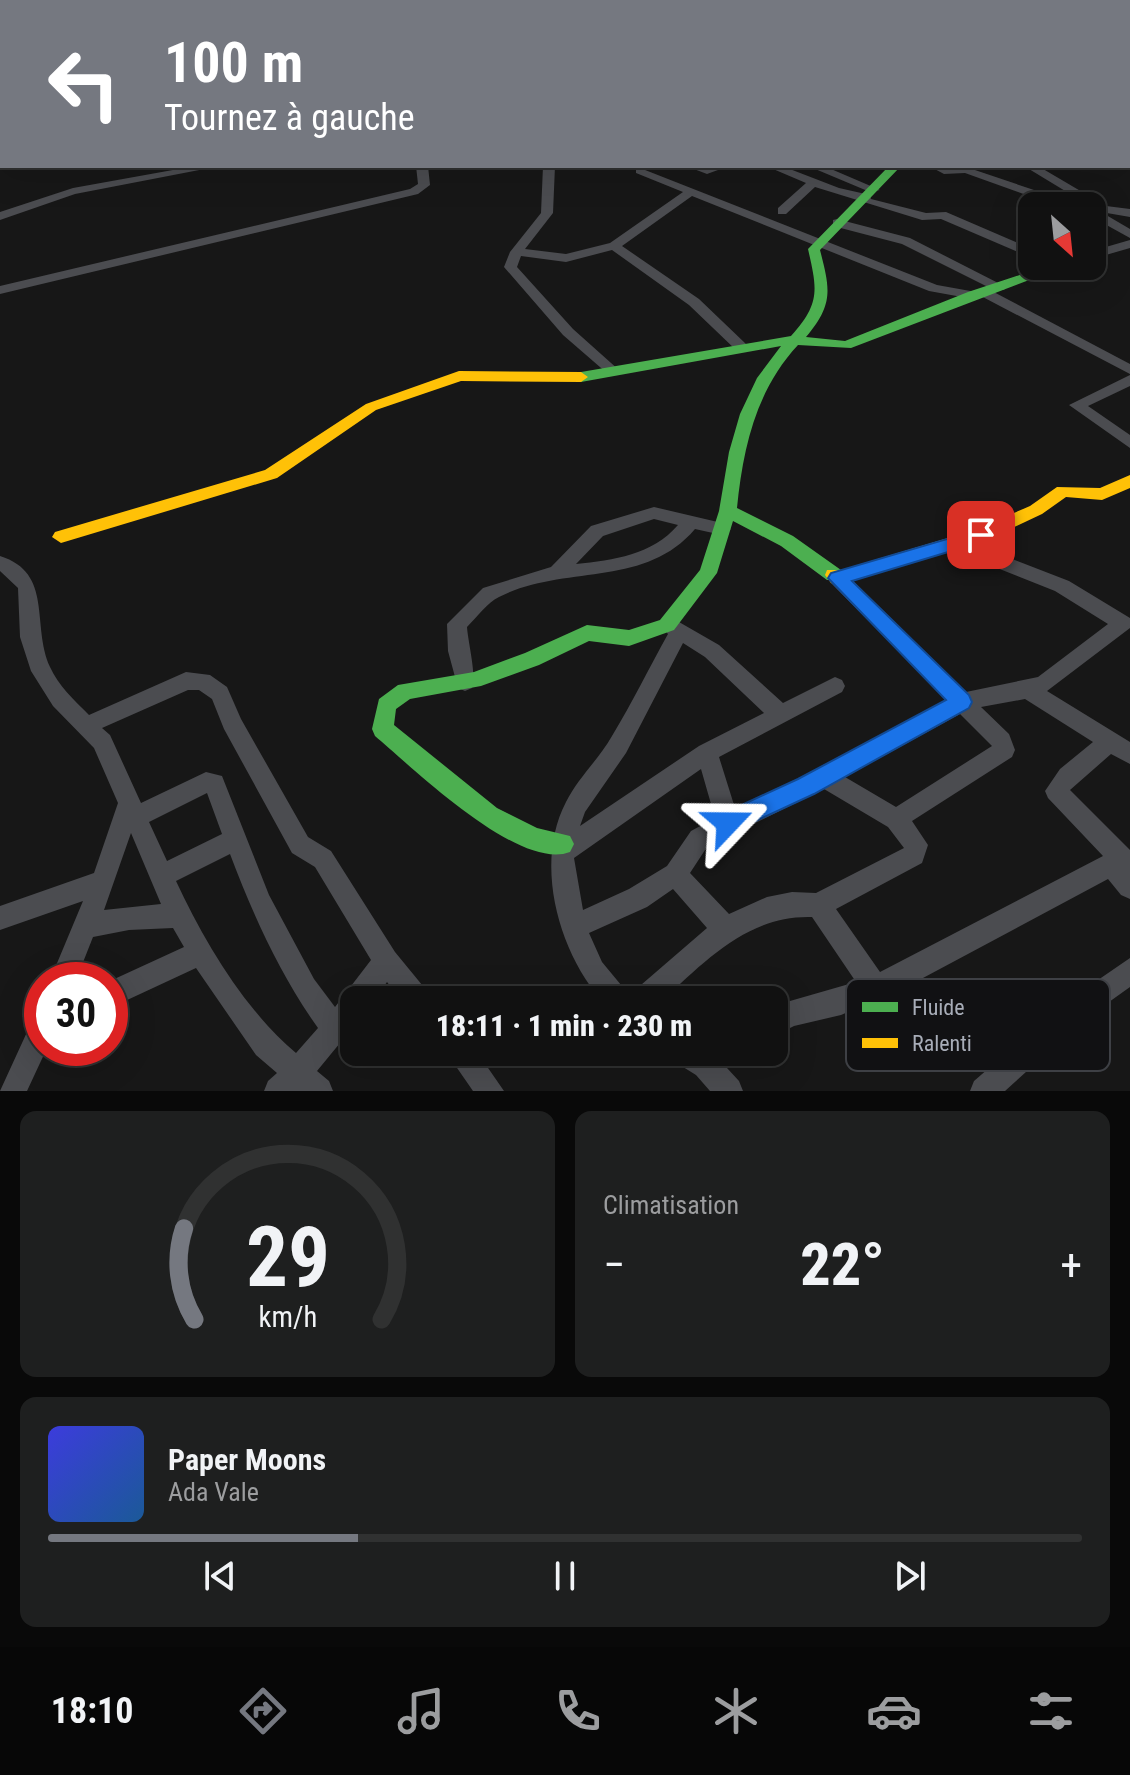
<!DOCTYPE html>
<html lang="fr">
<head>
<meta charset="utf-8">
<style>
  body { margin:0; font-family:"Roboto Condensed",sans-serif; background:#1e1f1f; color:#f1f3f6; height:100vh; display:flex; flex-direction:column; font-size:30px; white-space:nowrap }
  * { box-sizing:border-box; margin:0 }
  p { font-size:26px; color:#9c9d9f }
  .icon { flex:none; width:44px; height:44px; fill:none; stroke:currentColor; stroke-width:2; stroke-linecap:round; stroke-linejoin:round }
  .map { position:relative; height:1091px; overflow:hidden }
  .sheet { display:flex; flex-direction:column; gap:20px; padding:20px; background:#090909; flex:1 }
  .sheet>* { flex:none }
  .banner { position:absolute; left:0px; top:0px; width:1130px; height:168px; box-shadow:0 8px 32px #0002,0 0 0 2px #303131; background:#757880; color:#fff; overflow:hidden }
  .needle { width:52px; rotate:153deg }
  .controls { position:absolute; left:1018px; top:192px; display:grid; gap:16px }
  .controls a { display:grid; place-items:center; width:88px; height:88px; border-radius:16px; background:#111; box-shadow:0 8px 32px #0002,0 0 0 2px #303131; font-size:40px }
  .speed { position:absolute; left:24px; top:962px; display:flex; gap:16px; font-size:40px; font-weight:700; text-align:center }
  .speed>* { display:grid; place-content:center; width:104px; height:104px; border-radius:50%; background:#111; box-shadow:0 8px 32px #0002,0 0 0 2px #303131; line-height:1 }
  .speed .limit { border:12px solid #d22; background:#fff; color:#111 }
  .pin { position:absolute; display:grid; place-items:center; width:68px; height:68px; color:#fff; margin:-34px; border-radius:16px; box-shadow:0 4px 12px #0006 }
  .me { position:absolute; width:88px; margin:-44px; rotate:67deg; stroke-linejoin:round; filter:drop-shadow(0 0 6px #0008) }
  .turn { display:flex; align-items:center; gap:28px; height:168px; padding:0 32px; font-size:36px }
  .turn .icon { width:104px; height:104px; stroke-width:2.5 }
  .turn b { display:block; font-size:56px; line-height:68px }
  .big { font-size:60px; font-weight:800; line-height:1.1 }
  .sheet .widget { flex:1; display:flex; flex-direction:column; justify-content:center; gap:12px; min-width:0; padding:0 28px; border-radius:16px; background:#1e1f1f }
  .sheet .dial { align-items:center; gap:0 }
  .dial svg { height:208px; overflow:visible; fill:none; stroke:#303131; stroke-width:7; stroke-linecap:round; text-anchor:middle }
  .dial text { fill:#f1f3f6; stroke:none }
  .song { display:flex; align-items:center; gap:24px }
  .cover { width:96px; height:96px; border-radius:12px; background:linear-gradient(135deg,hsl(240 70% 55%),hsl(210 70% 35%)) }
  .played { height:8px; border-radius:4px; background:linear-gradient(90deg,#757880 30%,#303131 30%) }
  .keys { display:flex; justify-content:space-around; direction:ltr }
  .heat { display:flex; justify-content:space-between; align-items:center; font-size:44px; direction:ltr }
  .sheet .tiles { flex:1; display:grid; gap:20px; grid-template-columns:1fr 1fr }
  .widget:last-child { grid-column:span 2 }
  .trip { position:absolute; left:340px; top:986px; width:448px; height:80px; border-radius:16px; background:#111; box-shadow:0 8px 32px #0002,0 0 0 2px #303131; font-weight:800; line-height:80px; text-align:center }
  .menu { display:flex; height:128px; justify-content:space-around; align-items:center; background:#070707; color:#9c9d9f }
  .menu .icon { width:56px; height:56px }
  .menu .selected { color:#757880 }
  .menu b { font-size:36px; color:#f1f3f6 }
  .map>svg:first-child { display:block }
</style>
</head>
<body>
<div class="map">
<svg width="1130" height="1091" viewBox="0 0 1130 1091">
  <rect width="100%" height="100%" fill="#171717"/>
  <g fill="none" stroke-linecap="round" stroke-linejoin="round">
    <path fill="#2a3239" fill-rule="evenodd" d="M156,0h14l2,2h-14z
      M0,58h2v10h-2z"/>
    <path fill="#4b4c50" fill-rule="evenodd" d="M639,0h12l2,2h-12z
      M730,0h12l2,2h-12z
      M776,0h12l2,2h-12z
      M850,0h12l2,2h-12z
      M938,0h12l2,2h-12z
      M1003,0h10l2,2h-10z
      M1130,25v6l-2,1v-6z
      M1128,61l2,1v6l-2,-1z
      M1130,94v6l-2,1v-6z
      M1128,108h2v7h-2z
      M1128,127h2l-2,7z
      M1128,143h2v7h-2z
      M1128,162h2v6l-7,-2h5z
      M195,166h25l-145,28 -75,26v-8l73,-24z
      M416,166h12l2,19 -12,9 -418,100v-8l410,-97 8,-5z
      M543,166h12l-2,47 -28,36 41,5 44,-11 73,-51 -47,-19v-4l4,-1 297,117 39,7 12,-3 142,75v10l-151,-79 -6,4 -44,-8 -237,-95 -70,50 77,53 47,45v6h-10l-47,-45 -77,-55 -46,12 -45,-6 -4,11 56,62 47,42 -2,3h-10l-45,-39 -59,-68 6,-15 31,-39z
      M686,166h43l-22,8z
      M766,166h16l57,22 31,7 1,4 55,14 20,-1 86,37v9l-91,-39 -19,1 -107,-33 -29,27h-8v-6l28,-25z
      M808,166h16l56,24 -10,2z
      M929,166l37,1 71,24 48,12 -61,-37h14l68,40 24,3v8l-29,-5 29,17v9l-38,-21v-7h4l-4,-4h-24l-39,-10 -64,-23 -21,1z
      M837,219l73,19 96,49 -2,3h-10l-92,-46 -69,-18v-6z
      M1130,240v8l-38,11v-8z
      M1130,375v11l-42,20 42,29v13l-61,-43z
      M654,507l68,16 9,6 -9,6 -27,-6c-51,60 -132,35 -196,68 -12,6 -22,20 -32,30 1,15 10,50 5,61l-7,3 -7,-3 -10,-37 -1,-27 36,-36 68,-21 40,-41zM654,519l24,6c-26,30 -64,35 -102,39l27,-28z
      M955,537l114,44 61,37v10l-83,63 83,51v22l-19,-10 -41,36 60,60v49l-9,-4 -13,-16 -200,107 -67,29 -47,11 -20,10v-28l16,-7 66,-19 -44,-65c-63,-2 -106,43 -149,83h-62c-43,-50 -67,-137 -35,-198 12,-24 33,-43 46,-66 20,-33 37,-68 56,-102l-6,-7 3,-5 7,-3 7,3 40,23 64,58 52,-26 7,3 3,6 -3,6 -123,65 16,51 63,-28 149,-80 -116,-117 -2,-5 2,-5h14l121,119 72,-15 70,-53 -53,-33 -106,-42 -3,-5zM683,643l22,14 59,56 -65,33 -119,80 5,-14 41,-59zM1025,699l68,43 -33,27 -15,22 3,7 55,58 -223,116 -44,-63 86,-46 6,-18 -16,-24 100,-64 3,-7 -6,-16 -28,-27zM960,714l32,32 -96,61 -51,-30zM701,769l14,49 -24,13 -24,35 -38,23 -46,21 -9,-52zM824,789l64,38 16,21 -88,45 -24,-1 -25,5 -38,17 -39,-41 17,-26zM673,889l34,39 -73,63 -3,6 -29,-35 -13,-29 58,-26z
      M0,556c54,17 31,69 50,111 8,18 24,33 39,48l97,-43 24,3 17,12 14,32 67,118 23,14 64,101 32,39 4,9h-30l-14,-18 -13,18h-20v26l-37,45 12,10 4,10h-69l4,-10 9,-8 -21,-18 -60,-87 -86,40v-27l74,-34 -11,-19 -44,2 -36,7 -17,43h-26l33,-79 -83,29v-24l94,-33 24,-70 -24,-55 -41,-42 -22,-35 -11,-34 -2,-49 -18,-17zM188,690h11l13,9 12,30 68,124 23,14 56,93 -36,47 -21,-28 -45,-84 -47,-119 -16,-4 -65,31 -31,-68 -8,-7zM207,793l15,41 -55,27 -18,-39zM131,833l30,71 -57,6zM230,854c23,61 50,121 88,174l-22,25c-52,-44 -91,-110 -120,-172z
      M1130,958v29l-49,35 -76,69h-35l4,-10 89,-77z
      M42,1015v33h5l-20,43h-27l33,-72z
      M446,1052h31l27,39h-31z
      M671,1052h69l-4,10 -9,6 12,13 4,10h-33l-14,-16 -21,-13z"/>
    <path fill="#4caf50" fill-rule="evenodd" d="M889,166h12l-81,84c10,39 14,54 -14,87l39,4 123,-49 79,-26h19l-215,82 -53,-3c-42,45 -55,103 -61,163l56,28 48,34 2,5 -2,5h-14l-46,-34 -48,-25 -16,52 -43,57 -45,16 -40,-5 -50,24 -58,21 -71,13 -14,10 -2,16 103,83 40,20 33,8 4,8 -4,8c-51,20 -158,-85 -195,-116l-3,-7 7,-30 19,-14 76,-13 51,-19 62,-28 42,5 31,-10 40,-50 19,-59 10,-59 11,-38 17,-36 24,-32 -200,36 -7,-5 7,-5 210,-36c30,-33 26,-47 17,-87z"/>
    <path fill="#ffc107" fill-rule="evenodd" d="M459,371l122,1 7,5 -7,5 -120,-1 -85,29 -99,68 -216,65 -9,-6 3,-5 210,-62 101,-66z
      M1130,475v13l-28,12 -36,-3 -24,17 -55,26 -149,45 -7,-2 -6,-8 2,-5h14l134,-40 55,-24 27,-19 43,1z"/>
  </g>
  <path fill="#1a73e8" stroke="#114b97" stroke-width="2" d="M981,529l7,2v9l-136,41 117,114 3,7 -3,6 -155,86 -86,40 -8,-4 -4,-7 4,-8 78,-36 148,-79 -118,-122 3,-5z"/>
  <rect x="846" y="979" width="264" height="92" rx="12" fill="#111113" stroke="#3e4045" stroke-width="2"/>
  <rect x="862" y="1002" width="36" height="10" fill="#4caf50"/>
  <rect x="862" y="1038" width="36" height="10" fill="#ffc107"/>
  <g font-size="22" fill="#a8adb8">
    <text x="912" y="1015">Fluide</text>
    <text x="912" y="1051">Ralenti</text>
  </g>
</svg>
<div class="controls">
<a><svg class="needle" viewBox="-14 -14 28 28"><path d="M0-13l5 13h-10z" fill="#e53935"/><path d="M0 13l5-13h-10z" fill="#9c9d9f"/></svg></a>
</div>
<div class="speed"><div class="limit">30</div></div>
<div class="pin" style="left:981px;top:535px;background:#d93025"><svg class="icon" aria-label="arrive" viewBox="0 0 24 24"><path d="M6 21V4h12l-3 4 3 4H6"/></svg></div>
<svg class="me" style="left:728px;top:823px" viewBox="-20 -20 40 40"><path d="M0-17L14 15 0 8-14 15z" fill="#1a73e8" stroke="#fff" stroke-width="4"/></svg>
<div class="trip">18:11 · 1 min · 230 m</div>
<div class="banner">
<div class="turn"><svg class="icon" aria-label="left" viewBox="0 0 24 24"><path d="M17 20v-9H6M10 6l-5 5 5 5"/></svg><div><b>100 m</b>Tournez à gauche</div></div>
</div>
</div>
<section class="sheet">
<div class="tiles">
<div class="widget dial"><svg viewBox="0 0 100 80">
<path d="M14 69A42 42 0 1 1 86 69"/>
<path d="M14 69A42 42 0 0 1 10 34" stroke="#757880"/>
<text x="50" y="56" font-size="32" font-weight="700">29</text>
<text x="50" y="72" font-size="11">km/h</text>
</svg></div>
<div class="widget"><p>Climatisation</p>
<div class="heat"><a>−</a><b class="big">22°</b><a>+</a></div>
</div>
<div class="widget">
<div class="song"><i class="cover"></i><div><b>Paper Moons</b><p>Ada Vale</p></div></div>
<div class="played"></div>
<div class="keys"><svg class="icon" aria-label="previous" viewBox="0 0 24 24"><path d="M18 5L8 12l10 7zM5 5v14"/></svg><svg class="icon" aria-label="pause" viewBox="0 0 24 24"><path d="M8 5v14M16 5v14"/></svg><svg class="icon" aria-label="next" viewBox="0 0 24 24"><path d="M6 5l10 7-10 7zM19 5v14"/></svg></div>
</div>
</div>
</section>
<nav class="menu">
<b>18:10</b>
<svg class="icon selected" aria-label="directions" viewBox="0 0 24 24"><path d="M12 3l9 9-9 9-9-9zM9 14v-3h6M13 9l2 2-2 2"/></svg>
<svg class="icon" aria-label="music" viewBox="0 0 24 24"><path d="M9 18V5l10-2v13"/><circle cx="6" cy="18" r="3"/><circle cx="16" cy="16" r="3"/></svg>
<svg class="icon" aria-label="phone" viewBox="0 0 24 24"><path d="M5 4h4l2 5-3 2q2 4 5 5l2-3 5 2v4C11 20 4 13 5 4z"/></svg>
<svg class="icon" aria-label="climate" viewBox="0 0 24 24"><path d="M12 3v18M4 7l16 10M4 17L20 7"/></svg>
<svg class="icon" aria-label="car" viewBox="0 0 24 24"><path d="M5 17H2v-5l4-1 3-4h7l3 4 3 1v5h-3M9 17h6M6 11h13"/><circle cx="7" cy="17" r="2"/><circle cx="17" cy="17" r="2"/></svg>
<svg class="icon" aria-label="filters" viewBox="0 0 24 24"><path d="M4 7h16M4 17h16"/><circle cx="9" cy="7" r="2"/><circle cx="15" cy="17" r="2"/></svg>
</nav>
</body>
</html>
